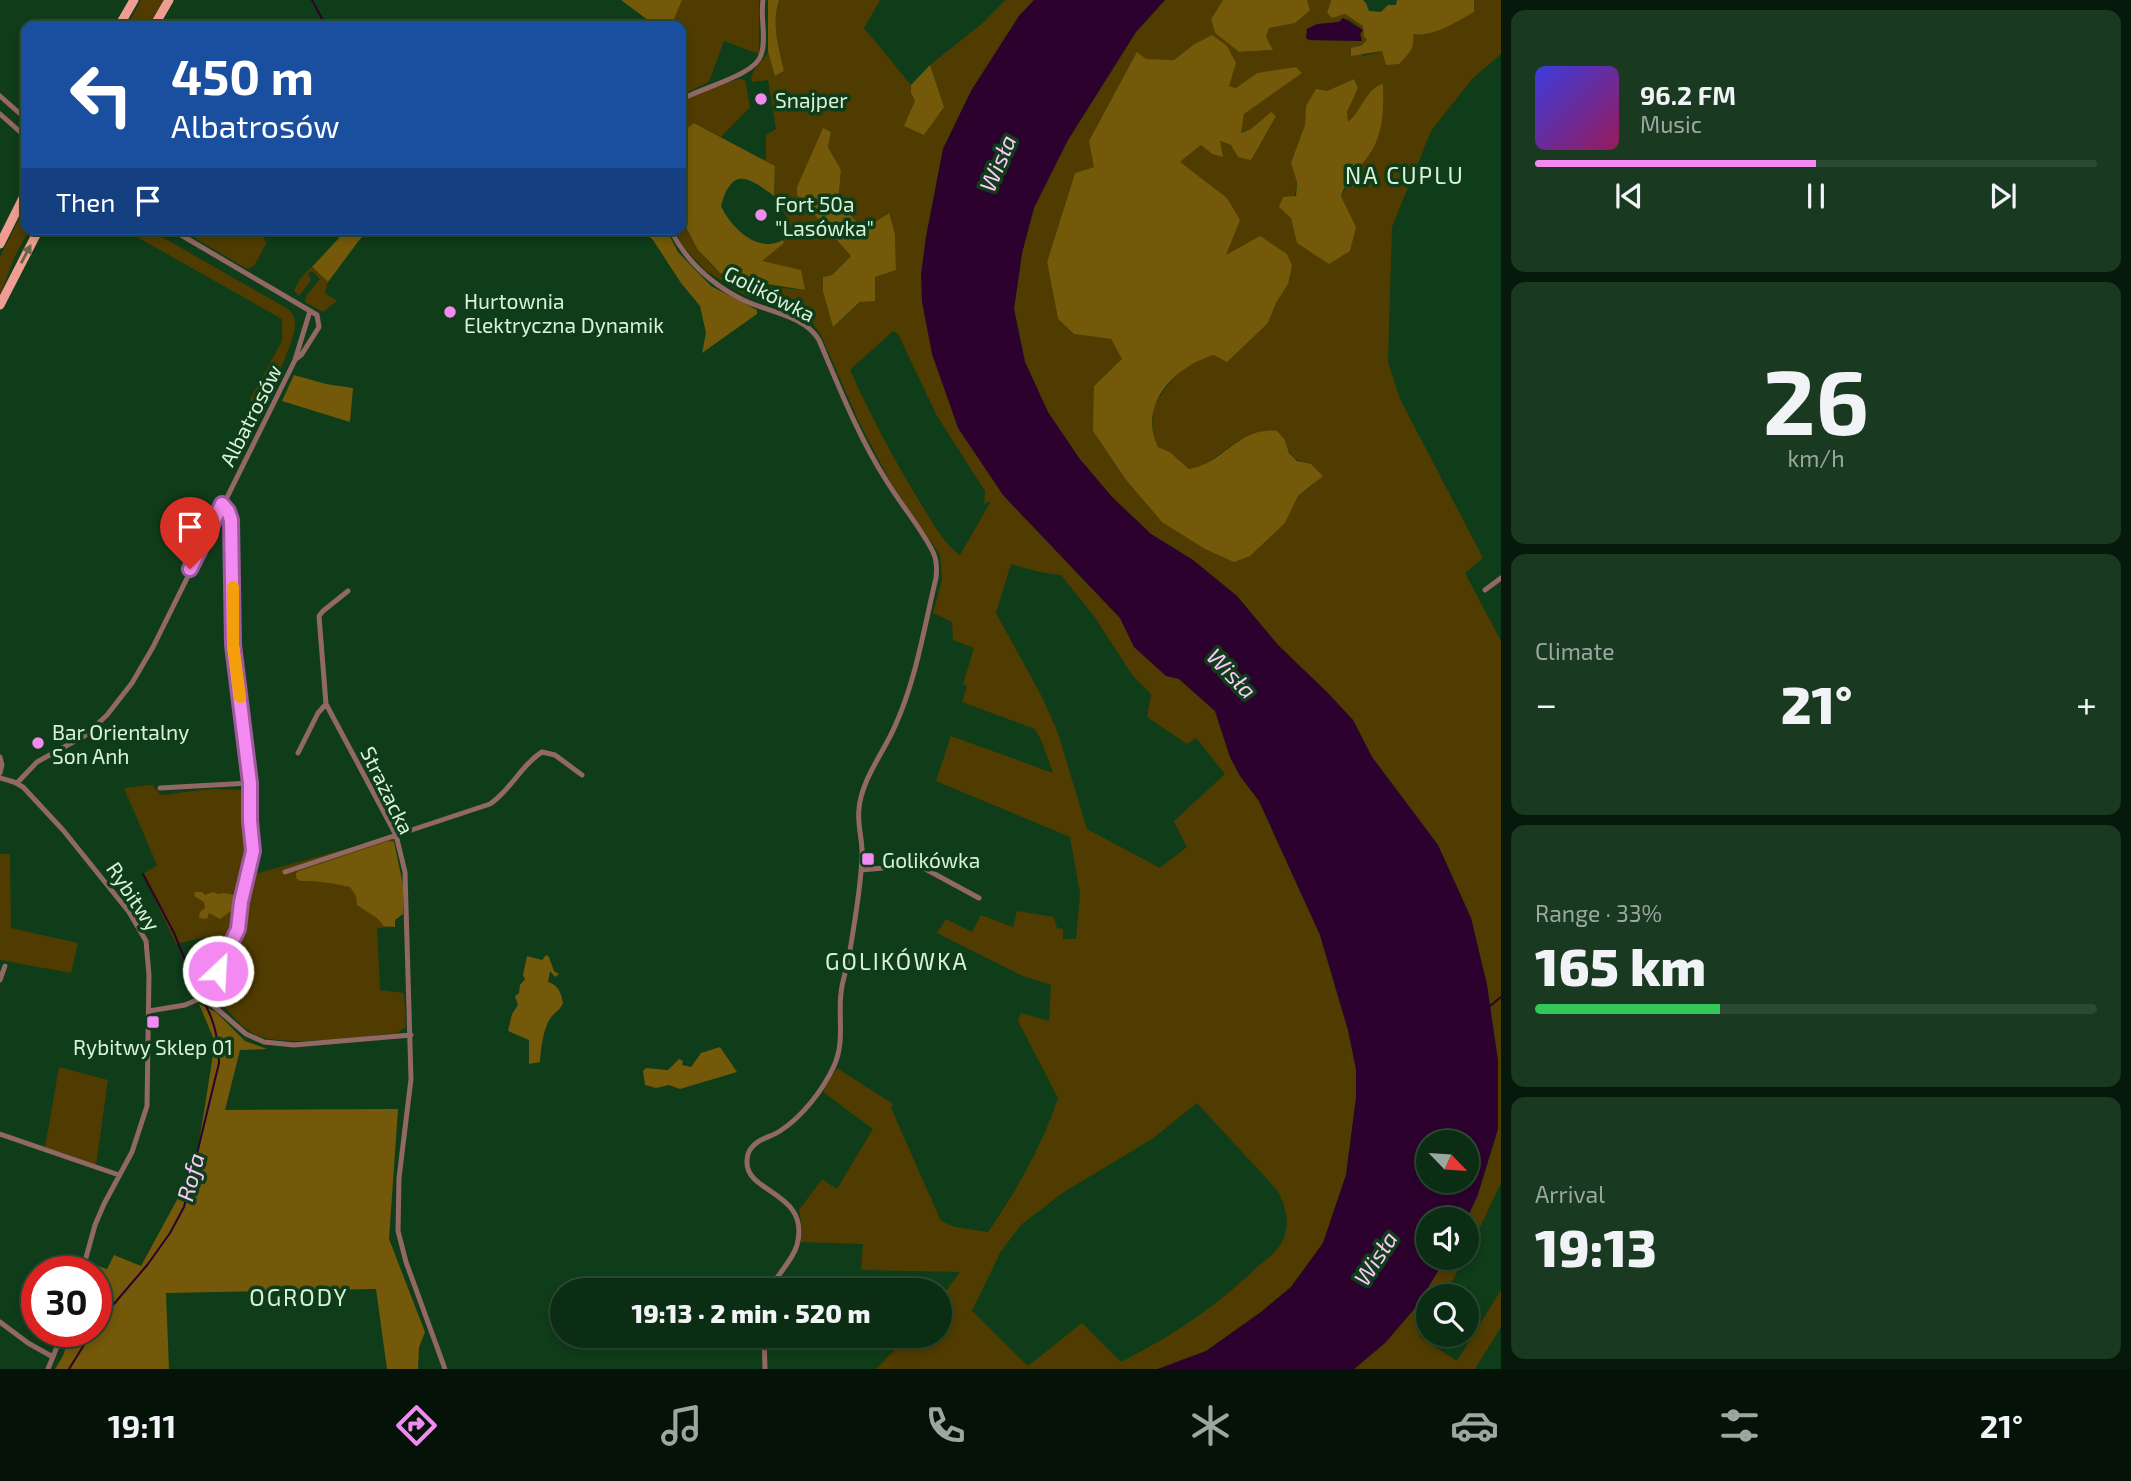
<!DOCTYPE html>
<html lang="en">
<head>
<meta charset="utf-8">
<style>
  body { margin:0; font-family:"Exo 2",sans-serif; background:#193921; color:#f1f3f6; height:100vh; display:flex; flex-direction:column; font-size:26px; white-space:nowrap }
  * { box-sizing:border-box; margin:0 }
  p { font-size:23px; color:#9aa8a0 }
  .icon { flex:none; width:38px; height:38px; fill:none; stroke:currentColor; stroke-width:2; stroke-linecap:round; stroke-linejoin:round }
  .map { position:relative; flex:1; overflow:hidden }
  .panel { display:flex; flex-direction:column; gap:10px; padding:10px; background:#06190a; width:630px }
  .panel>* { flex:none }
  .hud { position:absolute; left:21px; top:21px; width:665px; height:214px; border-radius:14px; box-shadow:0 4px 10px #0003,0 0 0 2px #2b4933; background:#1a4fa0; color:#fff; overflow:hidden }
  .needle { width:46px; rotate:115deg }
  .controls { position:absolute; left:1416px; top:1130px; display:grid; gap:14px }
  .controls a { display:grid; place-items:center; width:63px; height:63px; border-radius:50%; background:#0b2d13; box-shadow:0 4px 10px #0003,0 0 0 2px #2b4933; font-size:35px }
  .speed { position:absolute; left:21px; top:1256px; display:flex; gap:14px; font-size:35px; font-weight:700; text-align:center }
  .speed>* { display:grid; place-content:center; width:91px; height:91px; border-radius:50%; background:#0b2d13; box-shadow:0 4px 10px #0003,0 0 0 2px #2b4933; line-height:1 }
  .speed .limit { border:10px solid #d22; background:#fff; color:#111 }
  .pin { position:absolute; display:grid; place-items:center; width:60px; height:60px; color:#fff; margin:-72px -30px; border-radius:50% 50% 50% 0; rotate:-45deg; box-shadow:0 0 7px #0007 }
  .pin .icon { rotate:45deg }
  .me { position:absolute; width:77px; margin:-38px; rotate:25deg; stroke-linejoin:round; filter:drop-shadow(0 0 5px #0008) }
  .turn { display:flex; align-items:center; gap:24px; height:147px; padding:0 35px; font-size:32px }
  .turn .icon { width:91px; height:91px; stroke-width:2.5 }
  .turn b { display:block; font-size:49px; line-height:60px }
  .then { display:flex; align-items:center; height:66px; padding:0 35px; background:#0003; gap:14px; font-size:26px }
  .big { font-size:52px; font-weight:800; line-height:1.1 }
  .panel .card { flex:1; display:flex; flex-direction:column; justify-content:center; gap:10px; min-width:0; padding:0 24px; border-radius:14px; background:#193921 }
  .panel .dial { align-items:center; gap:0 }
  .dial b { font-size:91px; line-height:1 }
  .song { display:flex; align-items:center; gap:21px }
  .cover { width:84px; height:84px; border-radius:10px; background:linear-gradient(135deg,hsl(240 70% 55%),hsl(330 70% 35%)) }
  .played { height:7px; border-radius:4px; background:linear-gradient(90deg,#f38af1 50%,#2b4933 50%) }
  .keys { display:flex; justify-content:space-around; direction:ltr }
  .heat { display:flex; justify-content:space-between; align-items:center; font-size:38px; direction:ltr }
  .charge { height:10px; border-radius:5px; background:linear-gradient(90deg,#34c759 33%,#2b4933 0) }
  .trip { position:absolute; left:550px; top:1278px; width:402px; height:70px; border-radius:35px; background:#0b2d13; box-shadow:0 4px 10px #0003,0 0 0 2px #2b4933; font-weight:800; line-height:70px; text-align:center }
  .tab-bar { display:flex; height:112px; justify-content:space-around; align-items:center; background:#041208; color:#9aa8a0 }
  .tab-bar .icon { width:49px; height:49px }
  .tab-bar .active { color:#f38af1 }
  .tab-bar b { font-size:32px; color:#f1f3f6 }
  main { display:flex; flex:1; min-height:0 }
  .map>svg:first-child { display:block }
</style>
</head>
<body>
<main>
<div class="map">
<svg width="1501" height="1369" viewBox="0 0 1501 1369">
  <rect width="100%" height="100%" fill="#0f3c19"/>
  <path fill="#503c00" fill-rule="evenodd" d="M141,0h23l-15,26h-22z
    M682,0h77v54l-35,-13 -15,41 -28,13v-69h-10z
    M779,0h101l-16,28 47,57v8l4,8 29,6 -14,-42 54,-43 21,-22h29l-15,16 -48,75 -28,58 -17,88 -5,38 82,220 117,123 15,29 44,32 36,32 15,46 10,19 19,25 61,134 28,95 8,39v29l-10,77 -23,68 -32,44 -30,25 -55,39 -48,18h-282l33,-34h31v-36l20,-27 -99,-2 2,-26 -63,-2 2,-14 -3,-18 23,-31 15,10 36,-60 -50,-37 14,-24 56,36 -2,4 50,113 14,6 33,5c29,-42 54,-86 70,-134l-40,-77 3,-8 28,8 2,-36 -28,-9 -86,-43 9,-14 26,13 9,-17 32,12 4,-16 37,6 3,11 6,1v10h13l4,-46 -10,-56 -134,-56 15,-45 102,37 -11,-31 -7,-13 -73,-27 5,-16 -4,-2 11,-36 -21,-8 -1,-18 -19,-9 9,-33 -2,-25 -49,-72 -33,-63 -37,-85 -10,-14 -68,-27 -37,-23 -25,-27 -6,-15h6v-11c10,19 20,40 38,54 16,13 64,16 86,18l-44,-29 23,-18 -1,-3 9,-10 -4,-11 -14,-23 1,-30 -9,-5v-26l10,-6 -8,-49 -16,2c-3,-13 11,-19 16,-30l7,24 9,-5c-5,-24 -13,-46 -5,-71zM831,132l-3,15 13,23 -3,33 26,26 24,-16 7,21 1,36 -21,7 -14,25 -28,25 -10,-35v-15l9,-2 19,-19 -53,-60zM893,331l5,3 39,82 48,75 -1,13 7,-3 -31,54c-17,-11 -28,-34 -39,-51 -27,-44 -50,-88 -71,-134zM1011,564l28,8 22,3 33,41 39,60 18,18 -4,23 40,27 9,-6 29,36 -51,47 13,26 -27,21 -73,-39 -29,-96 -16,-36 -46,-84zM1197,1103l80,87c9,16 14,34 5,52 -6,11 -18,19 -27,27 -42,40 -83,67 -134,93l-39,-39 -54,43 -56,-55 29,-60 21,-27 42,-32 88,-53z
    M1165,0h58l-12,19 4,14 24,19 33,-2 -6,-13 3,-9 41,-18 -3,-10h24l-4,13 5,4 13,-3 18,12 5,13 -6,6h-5l6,11 19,-5 5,14 25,-31 63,-32 -1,-2h27v54l-29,25 -41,52 -39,96 -4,135 12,37 83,159 -18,15 36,68v542l-34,72 -1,-35 11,-23 21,-68v-68l-11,-76 -16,-67 -33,-73 -66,-88 -19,-37 -75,-75 -41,-49 -44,-36 -42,-26 -39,-37 -33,-39 -31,-46 -23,-50 -11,-53 8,-56 12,-46 34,-67 68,-108zM1348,19l14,10 -2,4 2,8 -53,-1 -2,-11c14,-5 27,-5 41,-10zM1193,45l36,41 7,2 21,-15h44l-57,40 -4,20 11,-4 20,-17 -20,48 -20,-15 -12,-4 3,15 -10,-2 -11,-9 -21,17 45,94 63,28 -12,19 -8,20 -54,32 -20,5 -13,10 -16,19 -12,17 -1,30 6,11 12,5 19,17 11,-1 39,-28h46c4,16 10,21 26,24l3,20 -16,12 -13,27 -63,34 -59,-35 -36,-41 -33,-95 29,-26 -12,-21 -37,-5 -16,-15 -11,-57 28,-89 19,-6 52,-108 28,1zM1354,79l4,9 -11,24 1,11 11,-10 10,-20 -10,74 -18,29 15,31 -58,16 -7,-25 6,-36 -5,-19 13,-38 1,-19 21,-15z
    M739,79l6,1 5,27 -29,30 -27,-14 -13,10c0,-7 -2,-16 0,-23 3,-17 43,-26 58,-31z
    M26,205v24h4l-15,27 -15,39v-38z
    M148,229l140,80c4,4 7,8 7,14 2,15 -29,78 -37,93l-10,-2 4,-7 -2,-8 32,-58v-22l-145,-82 -4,-7z
    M184,229h66l14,8 2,7 -12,22 -7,3 -52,-31z
    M311,267l17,15 -3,11 12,8 -14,11 -18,-10 1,-6 14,-17 -8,-8 -4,3 3,6 -12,16 -5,-5 6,-12z
    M152,785l9,10 49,-6 36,1 4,15 -2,17 3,31 -13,48 -3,28 -15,29 -15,-21 -29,7 -33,-70 14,-9 -33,-77z
    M393,836l10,49v29h-11l-1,13 -14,1 3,62 24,3 2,34 -9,6c-31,3 -115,15 -141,2 -17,-8 -30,-27 -42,-42l1,-10 26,-55 10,-53z
    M0,854h10l1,74 67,15 -7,30 -71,-13z
    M59,1067l49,13 -12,85 -51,-18z
    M1446,1258h19l-22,39h-15v27l-9,12 38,25 44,-71v37l-26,42h-121l31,-26 31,-36z"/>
  <path fill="#735909" d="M621,0h61l-11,26h-15z
    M768,0h11c-8,25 0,47 5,71l-9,5 -7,-24z
    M1223,0h84l3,10 -15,13 -26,5 -3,9 7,13 -34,2 -24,-19 -4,-14z
    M1331,0h32l3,3 3,8 12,1 7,-7h8l1,-5h77v12c-18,10 -40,25 -61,22 2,14 -4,20 -14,30l-13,1 -4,-14 -31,5v-8l11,-3 5,-5 -3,-4 -1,-10 -18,-12 -13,4 -5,-5z
    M1212,35l15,11 9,17 -7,23 7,2 21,-15 39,-6 6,6 -58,41 -3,19 10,-4 20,-17 5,4 -25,44 -13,-3 -7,-12 -11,-4 3,16 -11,-3 -11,-9 -21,17 47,36 13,22 -14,35 34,-19 27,18 5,12 -4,18 -12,19 -8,20 -41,39 -13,-7c-39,11 -77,50 -56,92l12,5 19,17c34,-5 50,-43 88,-38l8,9 4,13 8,8 14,3 12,12 -25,20 -13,27 -35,33 -16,6 -29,-13 -43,-27 -35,-41 -34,-50 1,-45 28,-27 -11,-20 -37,-5 -16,-15 -11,-57 28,-89 19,-6 -5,-26 48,-89 9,7 28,1 19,-15z
    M930,65l14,42 -20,28 -20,-9 11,-25 -4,-8v-8z
    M1354,79l4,9 -11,24 1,10c13,-10 18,-34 35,-38 1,32 0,59 -24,83l4,8 -8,11 -11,2 -3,8 15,31 -6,24 -21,13 -32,-21 -6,-25 -12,-11 4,-10 13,-1 1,-14 -6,-19 14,-38 1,-19 10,-17 11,2z
    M694,123l81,43 -1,30c-27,-20 -42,-29 -53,10 10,22 37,48 62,34l1,3 -22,18 39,9 4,20 -71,-11 -14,-6 -22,-23 -17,-32v-85z
    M823,128l8,4 -3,15 13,23 -3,33 26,26 25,-16 6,21 1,36 -21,7v24l-15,1 -27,25 -10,-35v-15l9,-2 19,-19 -54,-61v-8z
    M331,229h41l-12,10 -32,43 -16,-15 27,-29z
    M641,229h25l12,23 33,34 46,24v4l-55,39 4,-20 -6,-27 -19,-23 -28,-43z
    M294,375l32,9 27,4 -3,34 -68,-21z
    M388,841l6,1 9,43v29l-8,6v7l-11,-1 -7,-8 -20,-13 -1,-9 -6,-9c-14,-3 -37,-7 -50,-6l-4,-3v-5l3,-2z
    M195,892h7l3,3 8,-3 5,2 6,-1 15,3v17l-8,-2 -11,8 -11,-6 -2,6 -8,-1 1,-6 5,-4 -1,-6 -10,-6z
    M546,955l3,2 5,14 5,3 -4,3 -5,-6 -2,11c10,3 13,10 15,21 -3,7 -6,8 -11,13 -9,11 -11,32 -12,46l-11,2v-24l-21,-9 4,-17 6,-9 -3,-9 4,-3 1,-8 5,-6 -2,-4 4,-19 15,4z
    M199,1004l17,8 29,29 22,8 -27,1 -15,60 173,-1 -9,130 36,93 -6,15 -1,22h-31l-11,-80 -210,4 3,76h-114l8,-13 7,-24h26v-60h-7v-9l18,6 7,-14 27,11 50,-92 8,-31 16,-101z
    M720,1047l17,25 -57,17 -11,-4 -13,3 -11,-3 -2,-14 3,-3 22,2 11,-11 4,2 -1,4 9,2 10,-14z"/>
  <path fill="#2c012d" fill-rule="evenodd" d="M1034,0h131l-29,32 -68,108 -34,68 -12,45 -8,56 11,53 23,50 31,46 33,39 39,37 42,26 44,36 41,49 49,47 26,28 19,37 66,88 33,73 16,67 11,76v68l-21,68 -11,23h-38v38h18l-30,49 -31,36 -31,26h-196l48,-18 55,-39 30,-25 32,-44 23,-68 10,-77v-29l-8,-39 -28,-95 -61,-134 -19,-25 -10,-19 -15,-46 -36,-32 -13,-3 -32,-29 -14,-29 -117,-123 -45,-67 -26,-74 -10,-52 -1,-27 5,-38 17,-88 28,-58 48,-75zM1428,1143h38v38h-38z
    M1343,18l20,12 -3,4 2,7 -53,-1 -3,-2 1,-9 10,-5 22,-2z"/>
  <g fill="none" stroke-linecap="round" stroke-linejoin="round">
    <path stroke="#2c012d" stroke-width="2" d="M312,0l14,26
      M143,874l31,59 25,61
      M1490,1006l11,-9
      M96,1325l52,-61 22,-31 14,-26 35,-144c0,-21 -3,-38 -13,-57
      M69,1369l23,-37"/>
    <path stroke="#916863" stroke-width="5" d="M0,96l26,23
      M681,100c19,-12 75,-25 80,-45 6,-16 -1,-37 2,-55
      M0,114l26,23
      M168,229l13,6 136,80 2,12 -17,27 -6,5
      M670,229c16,32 41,55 73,71 25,12 61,15 76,40 20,47 39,96 67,140 15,25 34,46 47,72 4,8 4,17 3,26 -12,50 -20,102 -41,148 -11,26 -34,54 -36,83 -2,16 4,32 3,47 -1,33 -8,68 -13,101 -2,12 -7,24 -8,36 -3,25 4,49 -7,73 -11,24 -32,51 -54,65 -9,6 -20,7 -27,15 -4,4 -6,10 -6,15 -2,33 64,30 50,84 -4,15 -20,30 -28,45
      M1485,590l16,-12
      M348,591l-25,20 -4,5 7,88 70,131 9,37 6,207 -12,99 -1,53 8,31 39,107
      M298,753l20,-40 8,-9
      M0,757l2,8 -2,8
      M0,778l14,4 9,5 40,43 66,82 17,29 3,34 -2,131 -15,46 -28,52 -9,21 -13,47
      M17,783l20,-21 49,-27 21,-20 25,-32 21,-36 142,-287 15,-49
      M160,788l90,-5 5,-4
      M861,870l57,-5 61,33
      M285,872l205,-68c21,-14 31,-39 52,-52l13,3 27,20
      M0,980l5,-14
      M207,1001l18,-48 13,-24 3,-27 12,-51 -3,-68 -17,-138 -2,-125 -3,-9 -6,-7
      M149,1011l36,-6 14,-6 9,2 38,33 18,8 30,3 117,-10
      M0,1134l119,41
      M0,1322l28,21 25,14
      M764,1335l1,34
      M48,1369l15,-37"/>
    <path stroke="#ef9d92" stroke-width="9" d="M119,26l15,-26
      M154,26l15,-26
      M0,244l26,-52
      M0,305l39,-76"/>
  </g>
  <defs><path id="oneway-solid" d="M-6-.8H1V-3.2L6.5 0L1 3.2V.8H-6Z" transform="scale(1.75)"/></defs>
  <use fill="#696349" href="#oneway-solid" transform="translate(26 254) rotate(-62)"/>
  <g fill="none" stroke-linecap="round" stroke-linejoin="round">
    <defs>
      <path id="route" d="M190,569l32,-65 6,7 3,9 2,125 17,138v38l3,30 -12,51 -3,27 -20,42"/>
    </defs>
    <use href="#route" stroke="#9e5a9d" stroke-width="18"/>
    <use href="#route" stroke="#f38af1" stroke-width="12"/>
    <path stroke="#f59e0b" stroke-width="12" d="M233,587v58l7,52"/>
  </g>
  <g fill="#f38af1" stroke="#0f3c19" stroke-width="2.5">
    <circle cx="761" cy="99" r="7"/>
    <circle cx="761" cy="215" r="7"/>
    <circle cx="450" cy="312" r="7"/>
    <circle cx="38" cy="743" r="7"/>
    <rect x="861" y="852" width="14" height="14" rx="3.5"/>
    <rect x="146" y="1015" width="14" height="14" rx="3.5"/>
  </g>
  <g text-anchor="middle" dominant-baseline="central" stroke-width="7" stroke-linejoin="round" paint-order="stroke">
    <g font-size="21" fill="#daf2dc" stroke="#0f3c19" text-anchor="start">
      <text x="775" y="99">Snajper</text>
      <text x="775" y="203">Fort 50a<tspan x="775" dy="24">"Lasówka"</tspan></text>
      <text x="464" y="300">Hurtownia<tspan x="464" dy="24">Elektryczna Dynamik</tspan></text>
      <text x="52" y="731">Bar Orientalny<tspan x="52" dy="24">Son Anh</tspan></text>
      <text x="882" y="859">Golikówka</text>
      <text x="153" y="1046" text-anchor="middle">Rybitwy Sklep 01</text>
    </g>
    <g font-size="21" fill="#daf2dc" stroke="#0f3c19">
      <text transform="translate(770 293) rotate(27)">Golikówka</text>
      <text transform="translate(250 415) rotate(-63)">Albatrosów</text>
      <text transform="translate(388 790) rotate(64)">Strażacka</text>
      <text transform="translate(134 896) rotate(56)">Rybitwy</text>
    </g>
    <g font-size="23" font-style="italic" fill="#fcc7fa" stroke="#0f3c19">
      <text transform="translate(997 163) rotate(-67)">Wisła</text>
      <text transform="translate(1232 673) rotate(46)">Wisła</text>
      <text transform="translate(190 1177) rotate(-75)">Rofa</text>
      <text transform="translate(1375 1258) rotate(-57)">Wisła</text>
    </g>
    <g font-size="23" letter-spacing="2" fill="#daf2dc" stroke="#0f3c19">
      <text x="1405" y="175">NA CUPLU</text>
      <text x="897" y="961">GOLIKÓWKA</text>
      <text x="299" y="1297">OGRODY</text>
    </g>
  </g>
</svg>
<div class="controls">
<a><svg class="needle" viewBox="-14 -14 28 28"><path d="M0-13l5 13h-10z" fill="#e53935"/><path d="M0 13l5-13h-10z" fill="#9aa8a0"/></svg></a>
<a><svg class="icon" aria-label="sound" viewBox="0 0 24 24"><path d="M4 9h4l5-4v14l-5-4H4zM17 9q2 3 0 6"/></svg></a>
<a><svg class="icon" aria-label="search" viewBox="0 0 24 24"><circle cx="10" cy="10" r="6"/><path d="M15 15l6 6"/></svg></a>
</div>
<div class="speed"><div class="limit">30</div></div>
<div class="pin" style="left:190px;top:569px;background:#d93025"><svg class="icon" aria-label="arrive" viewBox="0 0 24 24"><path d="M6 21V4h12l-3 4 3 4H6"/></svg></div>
<svg class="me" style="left:218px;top:971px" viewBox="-20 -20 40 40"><circle r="17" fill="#f38af1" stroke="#fff" stroke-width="3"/><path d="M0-11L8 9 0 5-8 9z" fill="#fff"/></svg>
<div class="trip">19:13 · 2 min · 520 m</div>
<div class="hud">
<div class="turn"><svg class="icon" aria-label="left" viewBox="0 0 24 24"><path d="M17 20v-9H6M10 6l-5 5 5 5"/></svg><div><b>450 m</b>Albatrosów</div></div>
<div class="then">Then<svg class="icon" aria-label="arrive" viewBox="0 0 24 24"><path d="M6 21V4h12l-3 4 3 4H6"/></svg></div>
</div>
</div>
<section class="panel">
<div class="card">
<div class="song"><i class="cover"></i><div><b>96.2 FM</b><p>Music</p></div></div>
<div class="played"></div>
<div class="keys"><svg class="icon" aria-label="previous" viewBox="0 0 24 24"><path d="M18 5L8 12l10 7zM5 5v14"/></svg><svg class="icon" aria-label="pause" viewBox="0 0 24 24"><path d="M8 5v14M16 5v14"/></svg><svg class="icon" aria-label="next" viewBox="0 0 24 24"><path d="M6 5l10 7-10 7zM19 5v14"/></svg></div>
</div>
<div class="card dial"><b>26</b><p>km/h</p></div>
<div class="card"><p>Climate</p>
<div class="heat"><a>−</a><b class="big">21°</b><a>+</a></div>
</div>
<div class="card"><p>Range · 33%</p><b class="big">165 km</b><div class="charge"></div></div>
<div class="card"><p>Arrival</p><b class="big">19:13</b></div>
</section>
</main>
<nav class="tab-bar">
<b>19:11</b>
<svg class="icon active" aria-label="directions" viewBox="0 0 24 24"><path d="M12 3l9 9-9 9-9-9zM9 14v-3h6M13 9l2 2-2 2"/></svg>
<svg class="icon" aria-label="music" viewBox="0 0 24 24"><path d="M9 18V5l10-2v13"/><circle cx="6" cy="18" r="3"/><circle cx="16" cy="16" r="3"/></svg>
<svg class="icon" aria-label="phone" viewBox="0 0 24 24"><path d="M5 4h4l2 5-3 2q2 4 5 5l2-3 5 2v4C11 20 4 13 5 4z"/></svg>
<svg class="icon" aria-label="climate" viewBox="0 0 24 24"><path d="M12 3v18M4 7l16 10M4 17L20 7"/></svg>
<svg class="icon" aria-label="car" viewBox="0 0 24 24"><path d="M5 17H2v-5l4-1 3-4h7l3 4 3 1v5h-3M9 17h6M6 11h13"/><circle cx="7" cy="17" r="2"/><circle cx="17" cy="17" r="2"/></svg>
<svg class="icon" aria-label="filters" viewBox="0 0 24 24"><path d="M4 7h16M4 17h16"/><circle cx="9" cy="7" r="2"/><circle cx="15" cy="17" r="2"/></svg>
<b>21°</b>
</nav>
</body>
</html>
